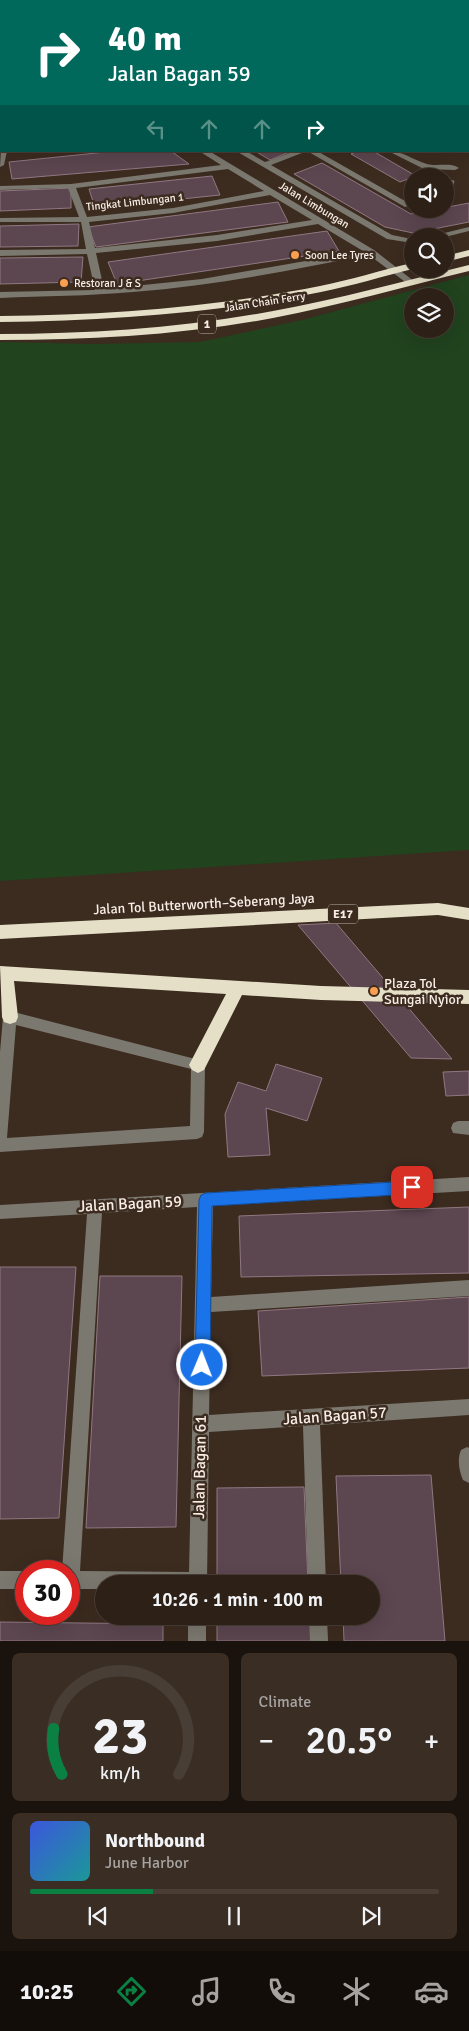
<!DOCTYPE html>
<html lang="en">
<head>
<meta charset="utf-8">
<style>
  body { margin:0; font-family:Signika,sans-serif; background:#392d24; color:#f1f3f6; height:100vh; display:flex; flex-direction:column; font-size:19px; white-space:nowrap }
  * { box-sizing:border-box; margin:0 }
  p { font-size:16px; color:#a7a3a1 }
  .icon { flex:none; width:28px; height:28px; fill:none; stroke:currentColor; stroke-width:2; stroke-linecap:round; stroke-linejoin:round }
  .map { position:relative; height:1641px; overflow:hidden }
  .sheet { display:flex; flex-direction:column; gap:12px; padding:12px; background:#19120d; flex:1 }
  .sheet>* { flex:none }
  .hud { position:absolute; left:0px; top:0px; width:470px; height:152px; box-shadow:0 5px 20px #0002,0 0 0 1px #483e36; background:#00695c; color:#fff; overflow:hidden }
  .tools { position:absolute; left:404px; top:168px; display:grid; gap:10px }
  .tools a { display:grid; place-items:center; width:50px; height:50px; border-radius:50%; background:#2d2017; box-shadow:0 5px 20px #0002,0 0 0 1px #483e36; font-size:25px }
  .speed { position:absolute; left:15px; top:1560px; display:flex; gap:10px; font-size:25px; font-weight:700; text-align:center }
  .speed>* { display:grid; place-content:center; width:65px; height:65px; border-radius:50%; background:#2d2017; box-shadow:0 5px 20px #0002,0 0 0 1px #483e36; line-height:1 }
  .speed .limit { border:8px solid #d22; background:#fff; color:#111 }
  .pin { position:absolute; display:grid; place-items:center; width:42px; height:42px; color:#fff; margin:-21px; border-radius:10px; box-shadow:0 2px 8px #0006 }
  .me { position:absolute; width:55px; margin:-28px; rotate:1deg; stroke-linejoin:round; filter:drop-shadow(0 0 4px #0008) }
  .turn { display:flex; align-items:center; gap:18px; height:105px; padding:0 25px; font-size:22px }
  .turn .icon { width:65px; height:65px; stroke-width:2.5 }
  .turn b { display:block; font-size:35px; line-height:42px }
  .lanes { display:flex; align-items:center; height:48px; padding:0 25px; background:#0003; justify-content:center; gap:25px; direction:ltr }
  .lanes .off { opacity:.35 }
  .big { font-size:38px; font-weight:600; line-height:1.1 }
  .sheet .tile { flex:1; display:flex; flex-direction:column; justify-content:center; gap:8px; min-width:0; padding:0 18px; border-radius:8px; background:#392d24 }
  .sheet .dial { align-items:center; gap:0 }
  .dial svg { height:130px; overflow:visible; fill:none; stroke:#483e36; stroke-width:7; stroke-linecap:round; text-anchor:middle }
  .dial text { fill:#f1f3f6; stroke:none }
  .song { display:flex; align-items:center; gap:15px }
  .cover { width:60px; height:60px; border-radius:8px; background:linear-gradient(135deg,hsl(230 70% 55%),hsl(180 70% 35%)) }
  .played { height:5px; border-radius:2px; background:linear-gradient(90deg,#0b8043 30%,#483e36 30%) }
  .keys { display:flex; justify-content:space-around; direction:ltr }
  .heat { display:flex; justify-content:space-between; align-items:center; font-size:28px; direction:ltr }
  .sheet .tiles { flex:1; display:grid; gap:12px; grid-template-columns:1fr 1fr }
  .tile:last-child { grid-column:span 2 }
  .trip { position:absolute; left:95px; top:1575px; width:285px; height:50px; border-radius:25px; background:#2d2017; box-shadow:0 5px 20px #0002,0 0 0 1px #483e36; font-weight:600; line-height:50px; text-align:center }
  .tab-bar { display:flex; height:80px; justify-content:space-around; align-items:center; background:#120d09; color:#a7a3a1 }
  .tab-bar .icon { width:35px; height:35px }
  .tab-bar .selected { color:#0b8043 }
  .tab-bar b { font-size:22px; color:#f1f3f6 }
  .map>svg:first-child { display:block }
</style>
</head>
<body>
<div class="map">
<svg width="469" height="1641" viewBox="0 0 469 1641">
  <rect width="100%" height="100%" fill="#3c2b1f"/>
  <path fill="#21431e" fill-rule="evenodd" d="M469,275v575l-469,31v-539l92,2 108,-2 102,-22zM412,296h33v33h-33z"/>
  <path fill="#5c4650" stroke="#907882" d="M131,0h296l1,1h-297z
    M116,151h55l18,13 -177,15 -3,-17z
    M255,151h37l-22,9z
    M358,151h15l43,25 -16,6 -49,-28z
    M322,163l89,51 58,-11v19l-56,11 -28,-6 -91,-53z
    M212,176l8,19 -125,13 -6,-19z
    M445,180l9,1 -4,12 -5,-1z
    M71,188v20l-71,3v-20z
    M278,202l10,20 -192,25 -8,-20z
    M79,224l-1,22 -78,1v-21z
    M327,231l12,20 -222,33 -9,-22z
    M83,257l-2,25 -81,2v-26z
    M336,923l116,136 -41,-1 -113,-133z
    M276,1064l46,14 -15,43 -41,-13 4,47 -42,2 -3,-43 13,-32 28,9z
    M469,1071v24l-23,1 -3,-24z
    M469,1207v66l-228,4 -2,-61z
    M0,1267h76l-17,251 -59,1z
    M100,1276h82l-6,251 -90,1z
    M469,1297v71l-207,8 -4,-65z
    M431,1475l14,166h-101l-1,-25h28v-32h-30l-5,-108z
    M304,1487l4,97h-91v-96z
    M217,1616h93l1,25h-94z
    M0,1622l163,2v17h-163z"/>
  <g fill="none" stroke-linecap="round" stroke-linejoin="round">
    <path fill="#7b786f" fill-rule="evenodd" d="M97,0h6v1h-6z
      M432,0h6v1h-6z
      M0,5h1v4h-1z
      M0,93h1v4h-1z
      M1,149v2h6l-3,14 -4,2z
      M199,151h10l165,99 41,32 -7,2 -39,-29c-78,15 -156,31 -236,37 -44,4 -89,4 -133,6v-6l95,-2 -8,-36 -87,2v-6l86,-1 -5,-27h-81v-4l79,-1 -11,-29 -68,2v-4l71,-2 150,-19zM228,169l36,22 -91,17 -86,9 -11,-29zM270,195l42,25 -95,15 -122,13 -6,-26 84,-9zM318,224l45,27 -161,28 -98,10 -8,-36 121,-12z
      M236,151h10l19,11 30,-11h12l-36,14 121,70 20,4v4l-25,-4z
      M307,151h10l95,54 -7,2z
      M388,151c15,0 25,9 39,13 10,3 23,-2 32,4l-4,2 -31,-1z
      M469,227v4l-24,6 -13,-1z
      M10,1011l193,50 2,4 -1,67 -2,5 -5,2 -197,13v-100l3,-35 2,-4zM16,1025l175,44 -1,57 -183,12z
      M458,1121h11v14l-16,-2 -2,-5 2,-5z
      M469,1177v14l-256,15 -2,91 258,-17v16l-258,16 -2,103 260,-16v16l-149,10 6,159h-18l-5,-158 -94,6 -2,152h-103v5h-35v-18h-7l25,-357 -87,5v-14zM197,1207l-8,365 -109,-1 22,-358z
      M467,1447l2,1v35l-6,-3c-4,-9 -6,-21 -2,-30z
      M0,1571h26v18h-26z
      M188,1616h18v25h-18z
      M309,1616h18l1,25h-18z"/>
    <path fill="#e5dfc7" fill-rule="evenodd" d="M469,250v6l-24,6v-6z
      M412,263l1,6c-30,7 -61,17 -92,23 -106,21 -213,29 -321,30v-6c108,-1 214,-9 320,-30 31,-6 61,-16 92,-23z
      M469,265v6c-65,16 -130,34 -196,47 -90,17 -182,22 -273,22v-6c91,0 183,-6 273,-23 66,-12 131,-30 196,-46z
      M438,903l31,5v12l-31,-5 -438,24v-14z
      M0,966l321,20 148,4v14l-148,-4 -79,-5 -38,75 -6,3 -6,-3 -3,-5 37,-71 -212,-13 4,36 -2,5 -6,2 -6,-2 -2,-5z"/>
  </g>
  <path fill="#1a73e8" stroke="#114b97" d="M412,1181l5,2 2,4 -2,5 -5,2 -200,12 -2,159 -2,5 -6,2 -5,-2 -2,-5 4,-165 2,-5 5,-2z"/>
  <g fill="#fa9f50" stroke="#3c2b1f" stroke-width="2">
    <circle cx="295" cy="255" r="5"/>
    <circle cx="64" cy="283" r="5"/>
    <circle cx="374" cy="991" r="5"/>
  </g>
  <g text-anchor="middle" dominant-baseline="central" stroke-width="5" stroke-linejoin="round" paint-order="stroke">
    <g font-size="11" fill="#f9eee6" stroke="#3c2b1f">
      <text transform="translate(135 202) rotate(-6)">Tingkat Limbungan 1</text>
      <text transform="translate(314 205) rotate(31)">Jalan Limbungan</text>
      <text transform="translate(265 302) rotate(-9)">Jalan Chain Ferry</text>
    </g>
    <g font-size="11" fill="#f9eee6" stroke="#3c2b1f" text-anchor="start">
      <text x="305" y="255">Soon Lee Tyres</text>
      <text x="74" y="283">Restoran J &amp; S</text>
    </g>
    <g fill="#3c2b1f" stroke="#c0b4aa" stroke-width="1">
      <rect x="198" y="314.5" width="18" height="19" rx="4"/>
      <rect x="328" y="904.5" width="30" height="19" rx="4"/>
    </g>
    <g font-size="12" font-weight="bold" fill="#f9eee6">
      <text x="207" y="324">1</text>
      <text x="343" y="914">E17</text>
    </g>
    <g font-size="14" fill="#f9eee6" stroke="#3c2b1f">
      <text transform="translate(204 904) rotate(-3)">Jalan Tol Butterworth–Seberang Jaya</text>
    </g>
    <g font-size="14" fill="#f9eee6" stroke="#3c2b1f" text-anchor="start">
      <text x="384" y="983">Plaza Tol<tspan x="384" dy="16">Sungai Nyior</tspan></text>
    </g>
    <g font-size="16" fill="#f9eee6" stroke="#3c2b1f">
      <text transform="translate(130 1204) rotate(-3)">Jalan Bagan 59</text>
      <text transform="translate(335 1416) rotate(-4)">Jalan Bagan 57</text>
      <text transform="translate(200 1467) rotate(-89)">Jalan Bagan 61</text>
    </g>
  </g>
</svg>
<div class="tools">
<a><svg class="icon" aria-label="sound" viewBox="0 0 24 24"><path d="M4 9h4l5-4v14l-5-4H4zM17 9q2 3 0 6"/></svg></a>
<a><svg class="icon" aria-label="search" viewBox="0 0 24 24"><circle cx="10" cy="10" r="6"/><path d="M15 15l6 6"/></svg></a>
<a><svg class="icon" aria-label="layers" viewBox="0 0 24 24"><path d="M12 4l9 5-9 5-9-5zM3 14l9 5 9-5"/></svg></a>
</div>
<div class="speed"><div class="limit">30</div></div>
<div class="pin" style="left:412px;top:1187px;background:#d93025"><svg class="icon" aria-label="arrive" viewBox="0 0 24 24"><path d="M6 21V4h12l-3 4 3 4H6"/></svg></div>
<svg class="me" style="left:202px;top:1365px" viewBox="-20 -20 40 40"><circle r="17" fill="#1a73e8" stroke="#fff" stroke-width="3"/><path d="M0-11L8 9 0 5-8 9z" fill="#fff"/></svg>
<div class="trip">10:26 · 1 min · 100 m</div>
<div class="hud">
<div class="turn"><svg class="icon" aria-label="right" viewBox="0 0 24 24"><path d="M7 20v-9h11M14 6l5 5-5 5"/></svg><div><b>40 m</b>Jalan Bagan 59</div></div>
<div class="lanes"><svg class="icon off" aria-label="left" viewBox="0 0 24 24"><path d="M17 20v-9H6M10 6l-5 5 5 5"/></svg><svg class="icon off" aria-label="ahead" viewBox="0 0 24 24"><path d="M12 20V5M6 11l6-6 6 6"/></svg><svg class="icon off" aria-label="ahead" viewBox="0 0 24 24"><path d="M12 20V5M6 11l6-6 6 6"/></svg><svg class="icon" aria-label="right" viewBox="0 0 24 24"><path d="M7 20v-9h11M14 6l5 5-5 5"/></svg></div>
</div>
</div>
<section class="sheet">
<div class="tiles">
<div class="tile dial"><svg viewBox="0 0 100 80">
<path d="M14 69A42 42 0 1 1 86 69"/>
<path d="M14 69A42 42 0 0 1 9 41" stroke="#0b8043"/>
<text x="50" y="56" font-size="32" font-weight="700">23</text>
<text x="50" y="72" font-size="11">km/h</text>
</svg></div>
<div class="tile"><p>Climate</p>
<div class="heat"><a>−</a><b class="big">20.5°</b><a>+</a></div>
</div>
<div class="tile">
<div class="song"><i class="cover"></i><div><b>Northbound</b><p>June Harbor</p></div></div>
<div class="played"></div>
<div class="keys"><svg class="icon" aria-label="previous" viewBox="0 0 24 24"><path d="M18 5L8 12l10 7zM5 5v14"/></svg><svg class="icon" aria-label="pause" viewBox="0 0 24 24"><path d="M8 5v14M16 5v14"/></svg><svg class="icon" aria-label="next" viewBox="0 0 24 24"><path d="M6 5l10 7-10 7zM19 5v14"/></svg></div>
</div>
</div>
</section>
<nav class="tab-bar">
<b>10:25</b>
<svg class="icon selected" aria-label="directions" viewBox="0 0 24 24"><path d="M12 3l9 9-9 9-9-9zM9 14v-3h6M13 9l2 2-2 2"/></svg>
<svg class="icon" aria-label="music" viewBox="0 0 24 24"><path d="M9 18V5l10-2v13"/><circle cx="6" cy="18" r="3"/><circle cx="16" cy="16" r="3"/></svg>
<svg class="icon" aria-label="phone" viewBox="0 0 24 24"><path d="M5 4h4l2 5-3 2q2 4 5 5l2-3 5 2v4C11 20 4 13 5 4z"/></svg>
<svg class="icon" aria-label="climate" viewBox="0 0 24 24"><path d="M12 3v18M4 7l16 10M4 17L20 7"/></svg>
<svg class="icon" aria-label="car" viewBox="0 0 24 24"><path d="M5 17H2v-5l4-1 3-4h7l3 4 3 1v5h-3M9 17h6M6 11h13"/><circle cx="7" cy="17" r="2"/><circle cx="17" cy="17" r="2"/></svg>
</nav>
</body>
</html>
